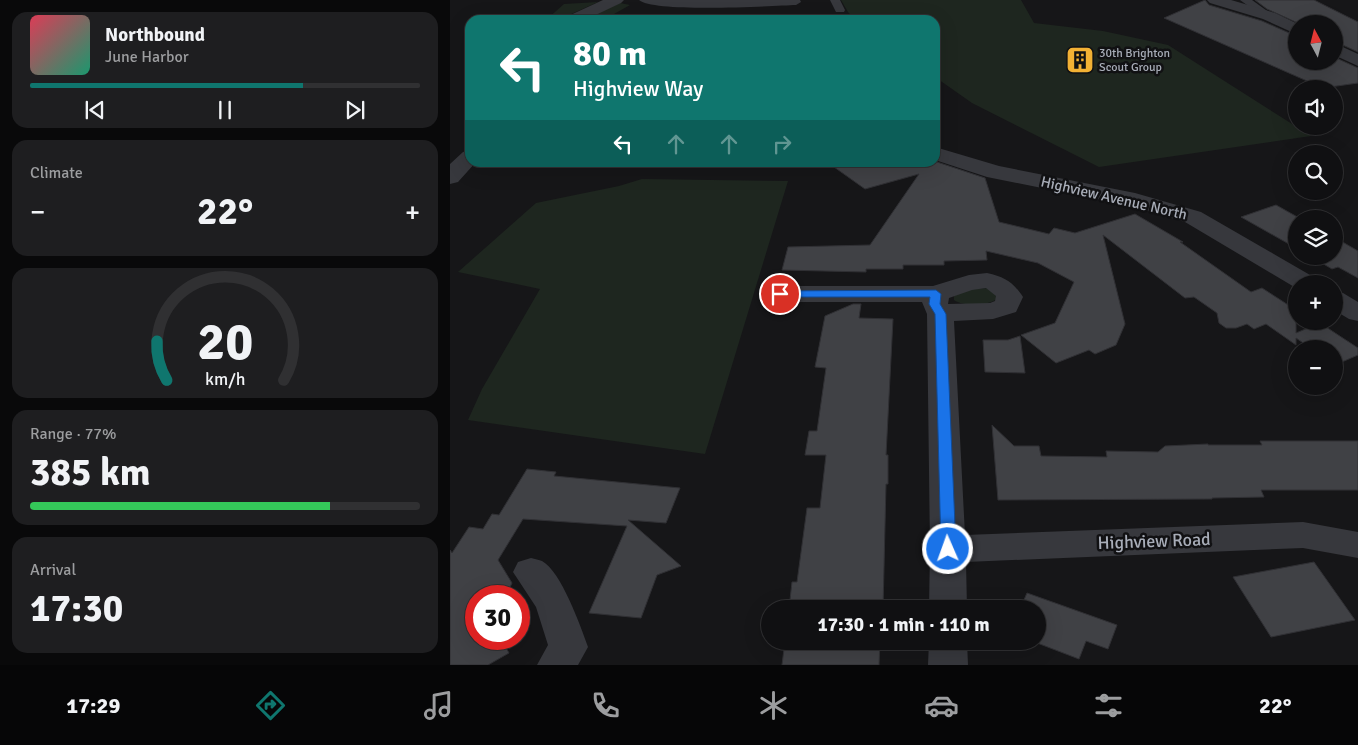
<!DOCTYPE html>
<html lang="en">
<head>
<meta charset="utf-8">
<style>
  body { margin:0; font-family:Signika,sans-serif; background:#1e1e20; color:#f1f3f6; height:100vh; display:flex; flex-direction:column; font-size:19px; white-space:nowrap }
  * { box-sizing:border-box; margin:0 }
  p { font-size:16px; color:#9c9d9f }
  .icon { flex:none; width:28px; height:28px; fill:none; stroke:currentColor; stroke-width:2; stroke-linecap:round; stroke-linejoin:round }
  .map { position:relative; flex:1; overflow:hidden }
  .sheet { display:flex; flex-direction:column; gap:12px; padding:12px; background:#09090a; width:450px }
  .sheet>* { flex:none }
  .banner { position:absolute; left:15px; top:15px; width:475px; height:152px; border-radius:15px; box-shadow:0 5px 20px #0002,0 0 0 1px #303032; background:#0f766e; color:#fff; overflow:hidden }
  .needle { width:32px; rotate:353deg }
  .buttons { position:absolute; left:838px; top:15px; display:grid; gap:10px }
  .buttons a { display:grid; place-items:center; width:55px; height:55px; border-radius:50%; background:#101012; box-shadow:0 5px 20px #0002,0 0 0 1px #303032; font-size:25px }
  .speed { position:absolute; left:15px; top:585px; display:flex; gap:10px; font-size:25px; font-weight:700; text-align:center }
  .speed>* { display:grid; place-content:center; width:65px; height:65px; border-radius:50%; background:#101012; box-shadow:0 5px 20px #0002,0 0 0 1px #303032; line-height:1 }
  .speed .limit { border:8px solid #d22; background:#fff; color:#111 }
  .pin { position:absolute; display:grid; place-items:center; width:42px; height:42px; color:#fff; margin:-21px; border:2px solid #fff; border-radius:50%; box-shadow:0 1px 5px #0007 }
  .me { position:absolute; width:55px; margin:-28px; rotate:358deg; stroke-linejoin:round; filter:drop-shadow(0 0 4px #0008) }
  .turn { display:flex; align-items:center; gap:18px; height:105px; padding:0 25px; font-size:22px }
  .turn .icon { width:65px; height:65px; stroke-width:2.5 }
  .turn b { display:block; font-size:35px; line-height:42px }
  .lanes { display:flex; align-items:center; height:48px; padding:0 25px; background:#0003; justify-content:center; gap:25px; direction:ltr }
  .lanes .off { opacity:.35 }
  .big { font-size:38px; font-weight:800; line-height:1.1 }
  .sheet .widget { flex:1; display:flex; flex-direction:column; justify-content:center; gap:8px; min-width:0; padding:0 18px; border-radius:15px; background:#1e1e20 }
  .sheet .dial { align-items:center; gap:0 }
  .dial svg { height:130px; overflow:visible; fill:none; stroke:#303032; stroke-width:7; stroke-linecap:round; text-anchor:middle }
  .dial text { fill:#f1f3f6; stroke:none }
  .song { display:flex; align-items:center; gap:15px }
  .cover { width:60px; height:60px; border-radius:8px; background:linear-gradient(135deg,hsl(350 70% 55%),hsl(160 70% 35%)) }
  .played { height:5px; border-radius:2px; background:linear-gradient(90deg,#0f766e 70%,#303032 70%) }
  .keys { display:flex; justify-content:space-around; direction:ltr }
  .heat { display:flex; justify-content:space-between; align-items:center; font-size:28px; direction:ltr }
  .charge { height:8px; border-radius:4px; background:linear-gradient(90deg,#34c759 77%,#303032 0) }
  .trip { position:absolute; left:311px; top:600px; width:285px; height:50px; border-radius:25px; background:#101012; box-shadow:0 5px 20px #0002,0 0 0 1px #303032; font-weight:800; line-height:50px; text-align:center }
  .menu { display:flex; height:80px; justify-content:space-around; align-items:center; background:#060607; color:#9c9d9f }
  .menu .icon { width:35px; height:35px }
  .menu .current { color:#0f766e }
  .menu b { font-size:22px; color:#f1f3f6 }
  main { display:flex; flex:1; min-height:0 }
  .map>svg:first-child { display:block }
</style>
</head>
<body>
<main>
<section class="sheet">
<div class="widget">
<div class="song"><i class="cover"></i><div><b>Northbound</b><p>June Harbor</p></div></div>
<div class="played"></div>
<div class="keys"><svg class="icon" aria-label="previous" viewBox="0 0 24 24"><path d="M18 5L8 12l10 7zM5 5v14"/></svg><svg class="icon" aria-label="pause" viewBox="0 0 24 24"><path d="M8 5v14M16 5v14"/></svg><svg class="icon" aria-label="next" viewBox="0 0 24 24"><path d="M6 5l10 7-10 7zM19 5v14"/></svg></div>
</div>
<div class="widget"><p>Climate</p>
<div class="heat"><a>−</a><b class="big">22°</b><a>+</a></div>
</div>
<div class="widget dial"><svg viewBox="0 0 100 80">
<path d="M14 69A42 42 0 1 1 86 69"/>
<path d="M14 69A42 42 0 0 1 8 45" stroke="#0f766e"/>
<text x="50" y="56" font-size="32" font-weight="700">20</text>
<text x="50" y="72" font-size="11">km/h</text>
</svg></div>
<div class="widget"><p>Range · 77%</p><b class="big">385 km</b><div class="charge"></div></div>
<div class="widget"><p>Arrival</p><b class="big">17:30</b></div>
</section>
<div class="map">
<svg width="908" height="665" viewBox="0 0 908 665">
  <rect width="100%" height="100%" fill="#161618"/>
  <path fill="#1e261f" d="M391,0h180l13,23 69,8 65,14 143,91 -212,31 -127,-64 -37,-26v-57h-79l-8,-8z
    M148,2l-40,18h-12l18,-16z
    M170,3l10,2 -16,9 -3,6h-29z
    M192,179l146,2 -83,273 -237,-34 14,-31 58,-100 -82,-17 78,-69 83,-17z
    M538,288l6,3 3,8c-10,7 -33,8 -43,1v-4l11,-6z"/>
  <path fill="#404145" stroke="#303034" d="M755,0l4,5 53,16 34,15v25h38v-4l24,11v15l-35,5 -159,-70z
    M805,0h59l44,22v30l-24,-11v-17h-34l-33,-15z
    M377,162h110l48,16 14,44 50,12 5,-6 21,5 60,-19 48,28h-3l71,50 11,-4 34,22v23l24,-10 38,25v7l-23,10 -1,-1v-15h-22l-16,-11v7l-30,-21 -12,5 -7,-5 -11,4h-10l-7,-5 -2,-10 -23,-16 -9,1 -82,-63 22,89 -9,21 -21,9 -6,-4 -33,13 -35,-28 34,-12 19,-41 -36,-19 -52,-12 1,9 -43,1v4h-41v4h-37v3l-84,-2 6,-23 82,-2 49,-71 -54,15z
    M826,205l25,14h-5v29l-55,-31z
    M884,237l24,14v27l-20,-11 -6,2 -22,-13h24z
    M403,304h8l-2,14 34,1 -7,136h2v29h-2l-3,125h-94l3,-27h5l10,-74h13l6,-53h-21l4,-24h8l9,-63 -11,-1 10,-51z
    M570,336l5,37 -40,-1 -2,-32h25z
    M542,425l22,21h25l2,10 66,1 -1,-6 52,1 7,-6 43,-2v1h54l-2,-4h98v49h-97l3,7 -52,1v1l-214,1z
    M77,469l29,3 -2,4 126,12 -14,35 -38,-3 53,46 -24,9 -16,43 -52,-5 38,-87 -104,-7 -25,41 14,23 -6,13h-30v43h25l8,14 -21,12h-38v-115l2,3 17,-26 14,2 9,-15 7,1z
    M864,562l41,58 -84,17 -38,-60z
    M577,593l90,32 -9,24 -22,-8 -7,18 -47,-18h6v-32h-18z
    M335,641h95l-1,24h-97z"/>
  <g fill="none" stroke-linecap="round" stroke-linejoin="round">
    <path fill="#37383d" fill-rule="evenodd" d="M189,0h161l1,2 -5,3c-25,1 -143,8 -157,-5z
      M380,0h10l5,10 -1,2h-8z
      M790,0h12l22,16 -5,3 -4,-1z"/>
    <path fill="#37383d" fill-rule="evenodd" d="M153,0h21l-3,3 -36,17h-21l2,-3z
      M757,0h24l44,13 23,11h-2v10l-33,-15 -53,-16z
      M884,43l24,11v12l-24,-11z
      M485,147l64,19 136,27 66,19 116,67 4,5h-25v4l-111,-66 -54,-16 -144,-29 -52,-17z
      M20,150v12h6l-18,20 -8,2v-20l13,-12z
      M537,273c18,4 26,9 36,24l-7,15 -23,7 -39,2 11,214 338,-13 55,10v26l-55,-10 -337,14 1,47h-38l1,-60 -3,-235 -5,-12h-141l-9,-2 -4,-6 4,-6 9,-2h152l36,-11zM536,288l10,8 -1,5 -5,2 -42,1 1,-6 23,-8z
      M884,291l9,2 15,9v19l-9,-2 -15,-9z
      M81,558c4,1 8,2 11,3 19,10 39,66 46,86l-10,18h-41l11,-20 -12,-38 -23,-35 5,-10z
      M479,641h38l1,24h-40z"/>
  </g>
  <path fill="#1a73e8" stroke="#114b97" d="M486,290l5,4 -1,10 6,10 10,235 -2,4 -6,2 -5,-2 -2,-4 -6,-235 -6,-10 1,-7h-150l-5,-3 5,-3z"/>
  <defs>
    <symbol id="building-square" viewBox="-11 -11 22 22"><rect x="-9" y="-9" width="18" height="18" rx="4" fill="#f2b134" stroke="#111113"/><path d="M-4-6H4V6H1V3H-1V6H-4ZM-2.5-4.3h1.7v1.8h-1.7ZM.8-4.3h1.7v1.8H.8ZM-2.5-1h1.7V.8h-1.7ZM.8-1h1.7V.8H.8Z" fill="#111"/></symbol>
  </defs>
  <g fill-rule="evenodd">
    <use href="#building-square" x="614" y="44" width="32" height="32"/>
  </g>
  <g text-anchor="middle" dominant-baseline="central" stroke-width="5" stroke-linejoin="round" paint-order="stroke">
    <g font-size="12" fill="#a8adb8" stroke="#111113" text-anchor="start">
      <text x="649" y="53">30th Brighton<tspan x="649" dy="14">Scout Group</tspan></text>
    </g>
    <g font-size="15" fill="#a8adb8" stroke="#111113">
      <text transform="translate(664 198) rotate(13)">Highview Avenue North</text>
    </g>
    <g font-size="18" fill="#a8adb8" stroke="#111113">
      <text transform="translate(704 541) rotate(-2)">Highview Road</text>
    </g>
  </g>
</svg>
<div class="buttons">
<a><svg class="needle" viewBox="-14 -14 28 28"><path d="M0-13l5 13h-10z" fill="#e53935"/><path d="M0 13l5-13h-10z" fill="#9c9d9f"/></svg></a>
<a><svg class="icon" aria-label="sound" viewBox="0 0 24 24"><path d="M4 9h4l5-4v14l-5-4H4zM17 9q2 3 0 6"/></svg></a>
<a><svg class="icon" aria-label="search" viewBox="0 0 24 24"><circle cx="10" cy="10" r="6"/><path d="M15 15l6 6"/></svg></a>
<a><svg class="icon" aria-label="layers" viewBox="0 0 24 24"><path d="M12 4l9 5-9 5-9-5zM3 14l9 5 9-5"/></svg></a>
<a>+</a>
<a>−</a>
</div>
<div class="speed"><div class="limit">30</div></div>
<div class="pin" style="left:330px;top:294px;background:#d93025"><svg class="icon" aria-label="arrive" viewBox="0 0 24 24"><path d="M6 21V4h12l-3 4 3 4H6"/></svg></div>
<svg class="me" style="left:498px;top:549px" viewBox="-20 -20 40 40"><circle r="17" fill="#1a73e8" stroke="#fff" stroke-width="3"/><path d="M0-11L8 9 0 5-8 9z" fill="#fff"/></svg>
<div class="trip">17:30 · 1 min · 110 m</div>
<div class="banner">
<div class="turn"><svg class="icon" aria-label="left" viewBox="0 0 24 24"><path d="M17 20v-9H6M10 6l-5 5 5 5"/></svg><div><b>80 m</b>Highview Way</div></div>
<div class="lanes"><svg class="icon" aria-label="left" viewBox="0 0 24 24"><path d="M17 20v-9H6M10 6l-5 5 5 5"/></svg><svg class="icon off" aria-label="ahead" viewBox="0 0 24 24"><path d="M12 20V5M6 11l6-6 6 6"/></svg><svg class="icon off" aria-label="ahead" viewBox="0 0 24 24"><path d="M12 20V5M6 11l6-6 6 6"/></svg><svg class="icon off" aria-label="right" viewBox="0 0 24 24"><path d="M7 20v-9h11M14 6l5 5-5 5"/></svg></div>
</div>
</div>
</main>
<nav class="menu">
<b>17:29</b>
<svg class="icon current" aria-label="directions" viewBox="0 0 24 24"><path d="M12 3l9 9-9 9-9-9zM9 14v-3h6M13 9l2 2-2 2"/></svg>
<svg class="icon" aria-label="music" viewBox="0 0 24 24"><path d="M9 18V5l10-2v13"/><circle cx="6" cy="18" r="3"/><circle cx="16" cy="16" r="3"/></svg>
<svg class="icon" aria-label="phone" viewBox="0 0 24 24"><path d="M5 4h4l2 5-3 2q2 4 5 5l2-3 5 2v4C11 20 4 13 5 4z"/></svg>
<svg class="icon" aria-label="climate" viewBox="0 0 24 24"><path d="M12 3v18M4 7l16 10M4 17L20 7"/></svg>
<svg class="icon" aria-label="car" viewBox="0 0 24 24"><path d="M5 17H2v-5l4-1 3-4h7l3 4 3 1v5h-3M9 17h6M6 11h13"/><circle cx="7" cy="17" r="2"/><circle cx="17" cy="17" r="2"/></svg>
<svg class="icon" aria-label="filters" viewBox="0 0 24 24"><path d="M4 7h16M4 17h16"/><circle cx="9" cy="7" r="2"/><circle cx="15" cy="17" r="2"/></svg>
<b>22°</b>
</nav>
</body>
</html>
